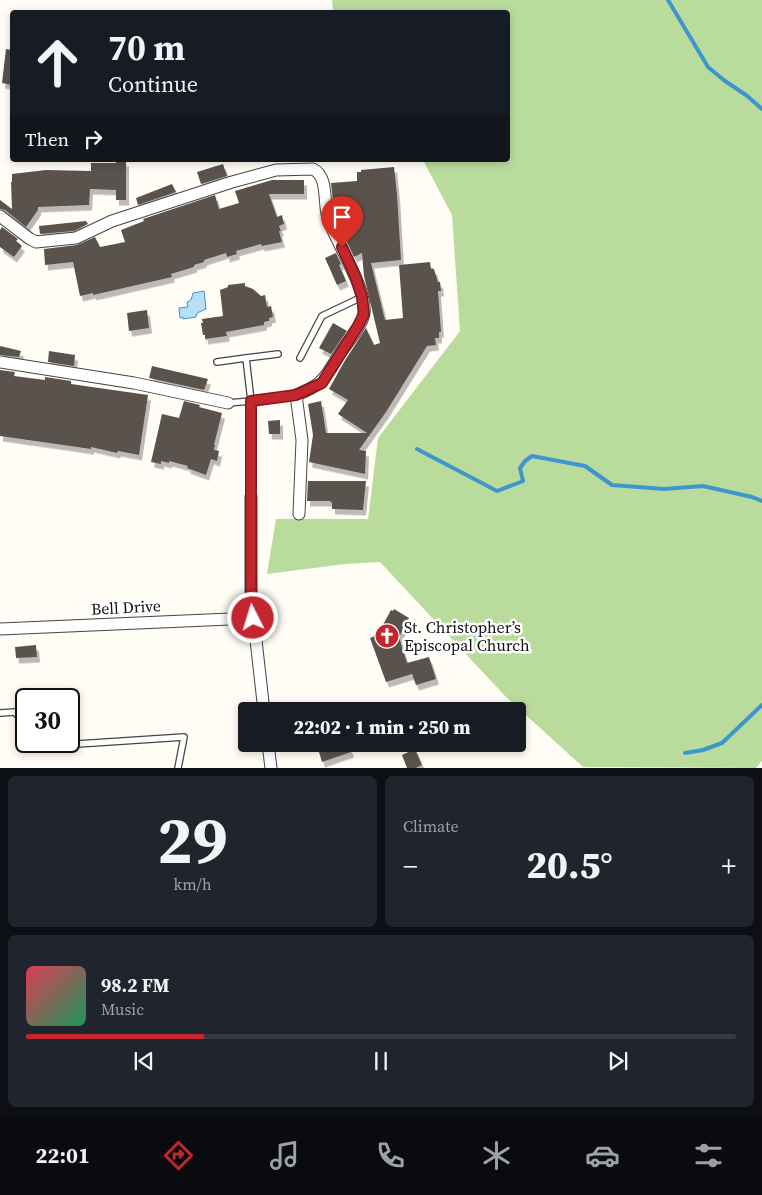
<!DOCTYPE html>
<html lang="en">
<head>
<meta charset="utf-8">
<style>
  body { margin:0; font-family:"Source Serif 4",serif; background:#20242c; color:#f1f3f6; height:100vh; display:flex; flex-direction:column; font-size:19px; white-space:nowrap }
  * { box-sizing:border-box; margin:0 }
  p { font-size:16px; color:#9ea1a6 }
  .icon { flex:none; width:28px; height:28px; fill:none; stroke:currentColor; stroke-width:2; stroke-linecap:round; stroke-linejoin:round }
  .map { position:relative; height:768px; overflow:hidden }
  .side { display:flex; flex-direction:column; gap:8px; padding:8px; background:#0d0f14; flex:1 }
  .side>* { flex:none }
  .hud { position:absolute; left:10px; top:10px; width:500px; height:152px; border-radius:5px; box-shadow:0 2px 8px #0003; background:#171b24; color:#f1f3f6; overflow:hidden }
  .speed { position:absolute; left:15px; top:688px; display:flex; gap:10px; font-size:25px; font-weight:700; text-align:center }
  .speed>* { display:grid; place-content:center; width:65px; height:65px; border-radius:50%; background:#171b24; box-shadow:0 2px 8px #0003; line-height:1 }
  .speed .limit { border:2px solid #111; border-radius:8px; background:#fff; color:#111 }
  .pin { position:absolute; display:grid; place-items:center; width:42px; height:42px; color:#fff; margin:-51px -21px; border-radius:50% 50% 50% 0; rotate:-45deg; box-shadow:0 0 5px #0007 }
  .pin .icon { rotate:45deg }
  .me { position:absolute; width:55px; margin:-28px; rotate:355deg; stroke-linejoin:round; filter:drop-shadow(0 0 4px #0008) }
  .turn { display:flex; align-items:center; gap:18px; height:105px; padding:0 15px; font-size:22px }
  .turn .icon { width:65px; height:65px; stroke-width:2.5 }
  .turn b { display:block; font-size:35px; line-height:42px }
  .then { display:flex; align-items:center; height:48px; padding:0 15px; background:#0003; gap:10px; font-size:19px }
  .big { font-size:38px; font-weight:800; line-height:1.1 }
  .side .tile { flex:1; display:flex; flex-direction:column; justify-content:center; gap:8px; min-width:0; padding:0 18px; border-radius:8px; background:#20242c }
  .side .dial { align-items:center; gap:0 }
  .dial b { font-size:65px; line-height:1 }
  .song { display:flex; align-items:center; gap:15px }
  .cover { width:60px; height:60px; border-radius:8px; background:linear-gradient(135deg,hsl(350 70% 55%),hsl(150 70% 35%)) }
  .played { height:5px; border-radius:2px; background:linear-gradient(90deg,#c4262e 25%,#363941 25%) }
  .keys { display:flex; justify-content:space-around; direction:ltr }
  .heat { display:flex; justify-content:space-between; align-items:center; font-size:28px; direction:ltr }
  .side .tiles { flex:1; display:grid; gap:8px; grid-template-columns:1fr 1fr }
  .tile:last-child { grid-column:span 2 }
  .trip { position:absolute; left:238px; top:702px; width:288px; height:50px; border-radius:5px; background:#171b24; box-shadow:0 2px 8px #0003; font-weight:800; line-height:50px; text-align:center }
  .tabs { display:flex; height:80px; justify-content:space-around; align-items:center; background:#090b0e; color:#9ea1a6 }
  .tabs .icon { width:35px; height:35px }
  .tabs .current { color:#c4262e }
  .tabs b { font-size:22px; color:#f1f3f6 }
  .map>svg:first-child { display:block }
</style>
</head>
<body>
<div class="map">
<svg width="762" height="768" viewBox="0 0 762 768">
  <defs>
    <filter id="shadow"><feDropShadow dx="3" dy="5.5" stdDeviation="0" flood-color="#0004"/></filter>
  </defs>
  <rect width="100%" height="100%" fill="#fffdf5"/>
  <path fill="#b9dc9c" d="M332,0h430v761l-6,7 -173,-1 -77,-70 -126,-135 -35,2 -78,10 9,-55h92l10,-81 82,-107 -8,-116 -29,-55h85v-148h-175z"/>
  <path fill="#b9e0f7" stroke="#3f96cf" d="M204,291l2,18 -9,4 -1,4 -13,2v-2l-3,1 -1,-10 9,-1 -1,-5 4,-2 2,-7z"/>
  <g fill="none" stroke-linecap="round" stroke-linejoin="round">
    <path stroke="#3f96cf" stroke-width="4" d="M668,0l40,67 17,14 21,14 16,14
      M417,449l80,42 26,-10 -3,-13 5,-7 7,-5 53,10 27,19 52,4 39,-3 49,11 10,4
      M685,753l18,-3 19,-7 40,-38"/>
  </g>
  <path fill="#5a524d" filter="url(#shadow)" d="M6,49l6,1v35l-10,-2z
    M116,160l10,1v39h-10v-10l-26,-1 -1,16 -51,2v3l-12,17 -21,-17 -5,-1v-9l12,9 -1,-27h1v-8l34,-4 45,1v-8h25z
    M223,164l4,12 -26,8 -4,-12z
    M394,167l3,27 4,66 -30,3 14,57 18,-2 -4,-53 31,-3 1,7h3l4,13h2l1,9h-3l3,41h-2v6h-4l1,7 -9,1 -41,66 -27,38 7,1 -1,23 -56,-12 4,-27 -5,-31 13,-3 5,32h41l-29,-19 10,-14 -19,-11 15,-27 22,-34 8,17 6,-2 -16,-67 -2,-23 -8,4 -15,-32 -5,-14 -3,-28 26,-2v-9h4v-2z
    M272,180h32v14h-35l8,23 5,-2 2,9 -5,2 2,5h-2l3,11 -20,4 -1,-2 -25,7 1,3 -10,3 -1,-4 -22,7v2l-10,3v2l-23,7 1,3 -13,3 -66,15v-2l-13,3 -7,-34 -28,3 -1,-16 33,-4 18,-8 5,10 25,-5 -4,-12 23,-9 -1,-2 72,-24 4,14 20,-6 -4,-12z
    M172,184l4,8 -38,13 -2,-7z
    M86,221l2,3 -14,7 -34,3 -1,-8z
    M2,227l16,12 -2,2 6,5 -8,11 -14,-10v-17z
    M336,253l5,11 -2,1 7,16 -9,4 -12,-27z
    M245,283v3l8,3 8,7 4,-1 2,12 4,-1 2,11 -4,1v3l-5,1v3l-38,7 1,4 -22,3v-4h-2l-2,-12h2l-1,-4 21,-3 -3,-26 8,-3v-2z
    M147,310l2,18 -20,3 -2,-18z
    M333,323l14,8 -16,23 -12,-6z
    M0,346l21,5 -2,6 -19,-2z
    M49,351l26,4 -1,11 -26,-4z
    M152,366l56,13 -4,11 -55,-12z
    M0,370l15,2 -1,4 31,4v-3l26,4v3l77,11 -9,60 -21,-4 -1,2 -26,-6v2l-91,-13z
    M184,401l16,4 -1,2 23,6 -8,32h1l-1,5 5,1 -2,10 -6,-2 -5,16 -19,-7 1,-2 -19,-5v2l-8,-2v3l-10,-2 11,-48 17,4z
    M280,420v14h-11l-1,-13z
    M308,481h58l-3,29 -31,-1v-6l-2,-2h-23z
    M394,609l15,9 -10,19 8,26 22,-6 7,22 -20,6 -4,-11 -26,8 -16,-44 5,-2v-2h3l13,-24 2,1z
    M36,645l1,12 -21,1 -1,-11z
    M346,744h2l3,8 -29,10 -3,-10z
    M415,749l7,16 -6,3h-9l-5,-13z"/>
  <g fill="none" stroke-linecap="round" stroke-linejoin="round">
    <defs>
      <path id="service" d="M300,358l22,-42 40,-19
        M217,362l29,-4
        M228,403l23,-2 -5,-43 32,-4
        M251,497v-96l33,-4
        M0,713l15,-1 11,14
        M54,741l8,4 122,-8 -6,31"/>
      <path id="minor" d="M0,216l30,23 6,3 40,-4 36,-17 120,-39 44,-12 37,-1c16,8 10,34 15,49 8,25 39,70 36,95 -1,11 -17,30 -23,39 -16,25 -16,32 -45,43l6,45 -3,74
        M0,362l134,21 94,20
        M251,497v99l13,115
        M0,629l253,-11
        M268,744l3,24"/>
    </defs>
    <use href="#service" stroke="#444" stroke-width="8"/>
    <use href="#minor" stroke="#444" stroke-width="13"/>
    <use href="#service" stroke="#fff" stroke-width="5.5"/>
    <use href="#minor" stroke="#fff" stroke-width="11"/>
  </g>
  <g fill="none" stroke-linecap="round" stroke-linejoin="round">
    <defs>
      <path id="route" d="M253,618l-2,-22v-195l45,-6 26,-12 36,-57 6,-12 -2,-17 -6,-19 -14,-31"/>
    </defs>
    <use href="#route" stroke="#7f191e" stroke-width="12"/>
    <use href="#route" stroke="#c4262e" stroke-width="9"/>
  </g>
  <defs>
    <symbol id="church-disc" viewBox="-11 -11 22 22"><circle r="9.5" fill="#c4262e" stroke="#fff"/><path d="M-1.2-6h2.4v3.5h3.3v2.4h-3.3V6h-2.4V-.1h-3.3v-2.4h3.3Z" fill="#fff"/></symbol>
  </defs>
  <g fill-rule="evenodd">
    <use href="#church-disc" x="373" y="622" width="28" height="28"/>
  </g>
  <g text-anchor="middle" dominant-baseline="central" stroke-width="5" stroke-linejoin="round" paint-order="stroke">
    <g font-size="16" fill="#111" stroke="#fff">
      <text transform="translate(126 607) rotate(-3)">Bell Drive</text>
    </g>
    <g font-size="16" fill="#111" stroke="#fff" text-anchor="start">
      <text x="404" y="627">St. Christopher’s<tspan x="404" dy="18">Episcopal Church</tspan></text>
    </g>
  </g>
</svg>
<div class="speed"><div class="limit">30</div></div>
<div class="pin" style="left:342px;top:247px;background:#d93025"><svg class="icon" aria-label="arrive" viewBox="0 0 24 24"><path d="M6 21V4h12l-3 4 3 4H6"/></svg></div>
<svg class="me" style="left:253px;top:618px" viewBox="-20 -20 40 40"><circle r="17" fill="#c4262e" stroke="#fff" stroke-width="3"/><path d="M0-11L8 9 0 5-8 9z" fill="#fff"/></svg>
<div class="trip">22:02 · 1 min · 250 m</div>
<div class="hud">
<div class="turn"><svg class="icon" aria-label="ahead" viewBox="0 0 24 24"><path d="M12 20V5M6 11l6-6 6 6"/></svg><div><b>70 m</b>Continue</div></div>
<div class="then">Then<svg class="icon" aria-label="right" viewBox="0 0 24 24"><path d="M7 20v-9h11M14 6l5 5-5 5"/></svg></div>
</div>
</div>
<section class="side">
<div class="tiles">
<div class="tile dial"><b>29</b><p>km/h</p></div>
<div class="tile"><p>Climate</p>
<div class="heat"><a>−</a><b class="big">20.5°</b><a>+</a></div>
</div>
<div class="tile">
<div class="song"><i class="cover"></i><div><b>98.2 FM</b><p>Music</p></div></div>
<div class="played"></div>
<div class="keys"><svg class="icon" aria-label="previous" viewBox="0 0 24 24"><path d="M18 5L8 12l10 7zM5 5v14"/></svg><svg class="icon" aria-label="pause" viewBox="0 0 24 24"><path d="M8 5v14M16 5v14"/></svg><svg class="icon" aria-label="next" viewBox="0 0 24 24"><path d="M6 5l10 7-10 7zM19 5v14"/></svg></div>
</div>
</div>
</section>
<nav class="tabs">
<b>22:01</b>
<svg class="icon current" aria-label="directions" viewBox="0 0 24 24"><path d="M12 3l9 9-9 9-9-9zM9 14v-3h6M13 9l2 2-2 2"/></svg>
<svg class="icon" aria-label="music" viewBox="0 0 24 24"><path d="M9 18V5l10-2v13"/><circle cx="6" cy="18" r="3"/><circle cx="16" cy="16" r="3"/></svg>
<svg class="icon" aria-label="phone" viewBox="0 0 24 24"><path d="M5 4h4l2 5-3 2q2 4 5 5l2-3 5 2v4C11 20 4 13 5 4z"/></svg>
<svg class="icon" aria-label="climate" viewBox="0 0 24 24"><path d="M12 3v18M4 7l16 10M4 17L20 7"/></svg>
<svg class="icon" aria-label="car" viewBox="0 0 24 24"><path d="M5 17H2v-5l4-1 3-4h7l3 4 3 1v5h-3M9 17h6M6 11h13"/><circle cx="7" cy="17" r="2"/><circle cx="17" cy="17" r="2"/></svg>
<svg class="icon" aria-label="filters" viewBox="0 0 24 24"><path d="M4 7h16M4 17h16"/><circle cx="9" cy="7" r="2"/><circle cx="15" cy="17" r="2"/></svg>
</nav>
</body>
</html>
